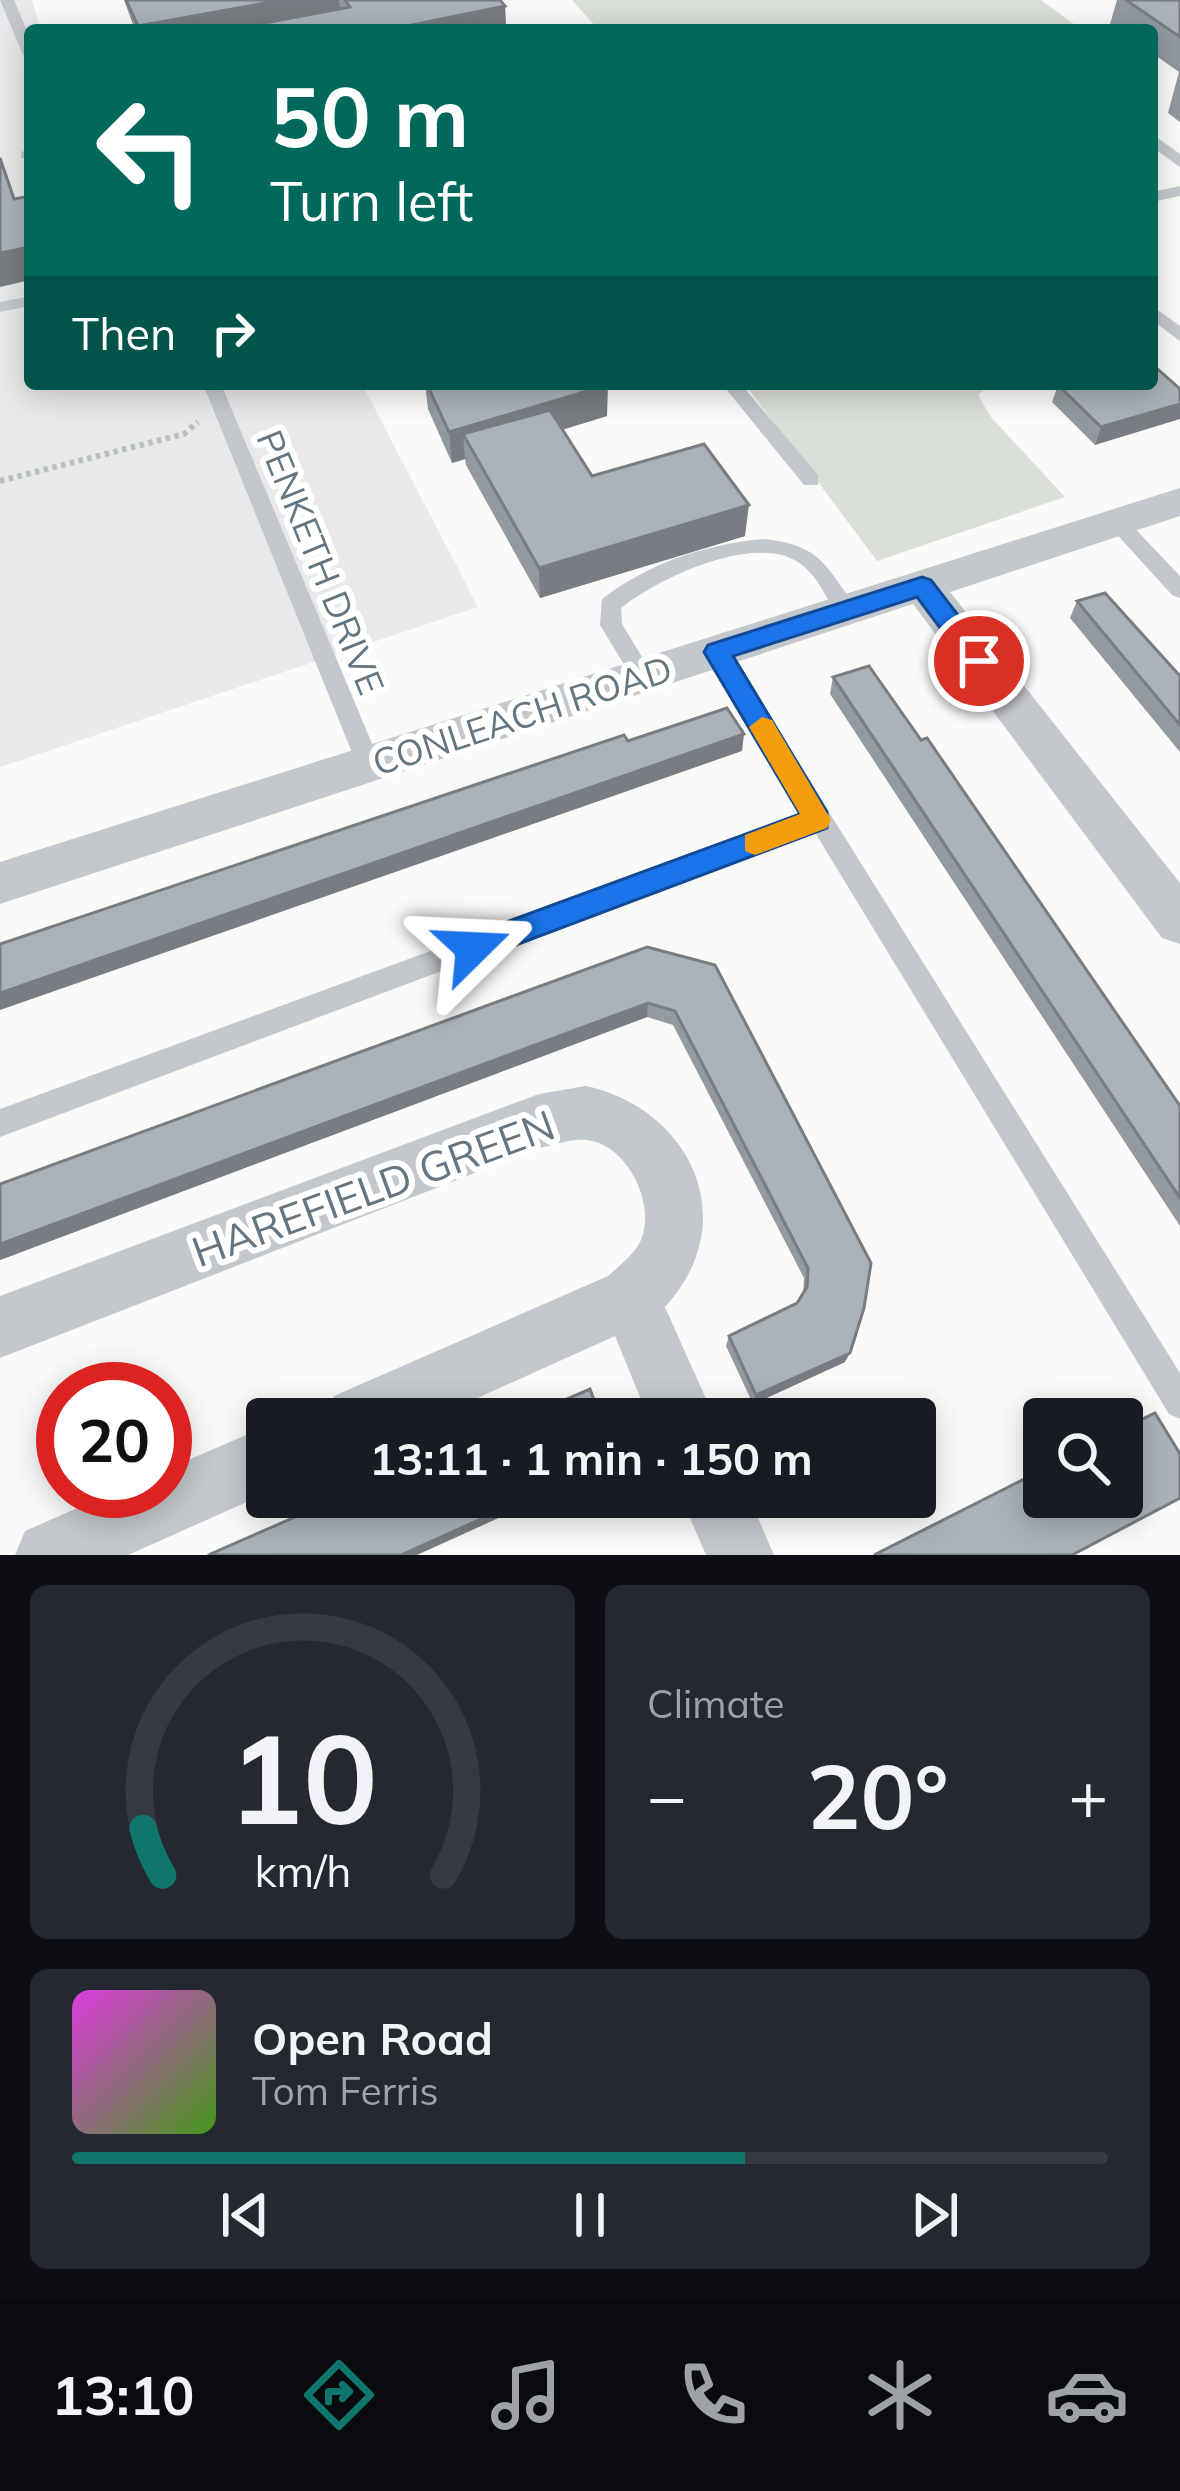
<!DOCTYPE html>
<html lang="en">
<head>
<meta charset="utf-8">
<style>
  body { margin:0; font-family:Mulish,sans-serif; background:#242831; color:#f1f3f6; height:100vh; display:flex; flex-direction:column; font-size:45px; white-space:nowrap }
  * { box-sizing:border-box; margin:0 }
  p { font-size:39px; color:#9ea1a6 }
  .icon { flex:none; width:66px; height:66px; fill:none; stroke:currentColor; stroke-width:2; stroke-linecap:round; stroke-linejoin:round }
  .map { position:relative; height:1555px; overflow:hidden }
  .drawer { display:flex; flex-direction:column; gap:30px; padding:30px; background:#0d0f14; flex:1 }
  .drawer>* { flex:none }
  .banner { position:absolute; left:24px; top:24px; width:1134px; height:366px; border-radius:12px; box-shadow:0 6px 30px #0003; background:#00695c; color:#fff; overflow:hidden }
  .tools { position:absolute; left:1023px; top:1398px; display:grid; gap:24px }
  .tools a { display:grid; place-items:center; width:120px; height:120px; border-radius:12px; background:#171b24; box-shadow:0 6px 30px #0003; font-size:60px }
  .speed { position:absolute; left:36px; top:1362px; display:flex; gap:24px; font-size:60px; font-weight:700; text-align:center }
  .speed>* { display:grid; place-content:center; width:156px; height:156px; border-radius:50%; background:#171b24; box-shadow:0 6px 30px #0003; line-height:1 }
  .speed .limit { border:18px solid #d22; background:#fff; color:#111 }
  .pin { position:absolute; display:grid; place-items:center; width:102px; height:102px; color:#fff; margin:-51px; border:6px solid #fff; border-radius:50%; box-shadow:0 3px 12px #0007 }
  .me { position:absolute; width:132px; margin:-66px; rotate:69deg; stroke-linejoin:round; filter:drop-shadow(0 0 9px #0008) }
  .turn { display:flex; align-items:center; gap:42px; height:252px; padding:0 48px; font-size:54px }
  .turn .icon { width:156px; height:156px; stroke-width:2.5 }
  .turn b { display:block; font-size:84px; line-height:102px }
  .then { display:flex; align-items:center; height:114px; padding:0 48px; background:#0003; gap:24px; font-size:45px }
  .big { font-size:90px; font-weight:700; line-height:1.1 }
  .drawer .tile { flex:1; display:flex; flex-direction:column; justify-content:center; gap:18px; min-width:0; padding:0 42px; border-radius:18px; background:#242831 }
  .drawer .dial { align-items:center; gap:0 }
  .dial svg { height:312px; overflow:visible; fill:none; stroke:#363941; stroke-width:7; stroke-linecap:round; text-anchor:middle }
  .dial text { fill:#f1f3f6; stroke:none }
  .song { display:flex; align-items:center; gap:36px }
  .cover { width:144px; height:144px; border-radius:18px; background:linear-gradient(135deg,hsl(300 70% 55%),hsl(100 70% 35%)) }
  .played { height:12px; border-radius:6px; background:linear-gradient(90deg,#0f766e 65%,#363941 65%) }
  .keys { display:flex; justify-content:space-around; direction:ltr }
  .heat { display:flex; justify-content:space-between; align-items:center; font-size:66px; direction:ltr }
  .drawer .tiles { flex:1; display:grid; gap:30px; grid-template-columns:1fr 1fr }
  .tile:last-child { grid-column:span 2 }
  .trip { position:absolute; left:246px; top:1398px; width:690px; height:120px; border-radius:12px; background:#171b24; box-shadow:0 6px 30px #0003; font-weight:700; line-height:120px; text-align:center }
  .tab-bar { display:flex; height:192px; justify-content:space-around; align-items:center; background:#090b0e; color:#9ea1a6 }
  .tab-bar .icon { width:84px; height:84px }
  .tab-bar .current { color:#0f766e }
  .tab-bar b { font-size:54px; color:#f1f3f6 }
  .map>svg:first-child { display:block }
</style>
</head>
<body>
<div class="map">
<svg width="1180" height="1555" viewBox="0 0 1180 1555">
  <rect width="100%" height="100%" fill="#fafaf8"/>
  <path fill="#e8e9e9" d="M0,0h32l9,30h-11v354h332l116,223 -478,160z"/>
  <path fill="#dadfd7" d="M572,0h469l41,30h-483z
    M745,384h244l-11,11 12,21 75,81 -188,64z"/>
  <g fill="none" stroke-linecap="round" stroke-linejoin="round">
    <path stroke="#bbbfc2" stroke-width="6" stroke-dasharray="4.5 4.5" stroke-linecap="butt" d="M0,481l184,-47 14,-12"/>
    <path fill="#c3c8cc" fill-rule="evenodd" d="M0,0h14l16,38v21l-7,-4z
      M1152,134l28,20v13l-28,-20z
      M30,149v10l-9,-1v-6z
      M1180,186v10l-28,6v-10z
      M30,296v10l-30,6v-10z
      M1152,306l28,20v15l-28,-21z
      M203,384h18l160,381 -4,7h-16l-4,-7z
      M722,384h19l77,91v10h-14z
      M1119,517l7,2 54,57v22l-8,-3 -60,-66 -3,-5z
      M764,539c55,6 60,24 90,65l3,6 -3,6h-16c-12,-18 -21,-42 -40,-54 -45,-29 -140,16 -177,46l1,16 31,51 -11,9 -8,-3 -34,-56 2,-26c47,-36 104,-55 162,-60z
      M717,644l8,2 455,727v46l-11,-5 -355,-583 -814,306v-28l804,-295 -98,-162z"/>
    <path fill="#c3c8cc" fill-rule="evenodd" d="M1180,488v28l-230,76 230,291v61l-18,-6 -249,-334 -913,300v-42z
      M586,1086c105,23 158,135 79,221l50,112h-66l-34,-83 -184,83h-107l10,-23 274,-120c11,-10 27,-22 33,-36 15,-36 -13,-95 -54,-100 -16,-2 -33,5 -48,8l-539,210v-62l539,-202z
      M267,1426v67l-139,62h-113l10,-24 91,-40h49v-21z
      M681,1497h68l25,58h-68z"/>
  </g>
  <path fill="#929a9f" d="M124,0h376l5,6 1,23 -371,1z
    M1117,0h63v122l-12,-9 11,-41 -27,-19v-23h-33l-9,-6z
    M425,384h182v32l-45,14 30,46 153,60 -205,62 -74,-133 -1,-6 -13,4 -24,-54z
    M1058,385l122,4 -85,56 -43,-43z
    M1077,601l103,75v76l-110,-134z
    M833,677l347,429v120l-350,-532z
    M715,965l130,397 -92,42 -27,-58 3,-10 68,-33 6,-9 1,-16 -131,-253 -26,-8 -647,243v-76z"/>
  <path fill="#777d82" d="M282,0h57l2,13 -92,17h-110l-1,-4z
    M505,6l1,23 -109,1v-2z
    M30,247v33l-30,7v-34z
    M608,385l-1,31 -132,40 -12,-22 2,25 -13,4 -3,-31z
    M1180,404v15l-85,26 6,-18z
    M749,505l-4,31 -205,62 -1,-30z
    M744,734l-2,17 -742,259v-17z
    M648,1003l-1,14 -647,243v-16z
    M850,1353l-5,9 -92,42 3,-9z
    M530,1497h15l-128,58h-16z"/>
  <path fill="#aab3b9" stroke="#777d82" stroke-width="3" d="M126,0h156l-144,26z
    M345,0h155l5,6 -108,22 1,2h-171l123,-23z
    M1126,0h54v37z
    M489,22l7,8h-46z
    M0,158l14,41 16,-3v51l-30,6z
    M1152,364l28,25v15l-79,23 -43,-42 94,-1z
    M427,384h180l1,1 -159,47z
    M550,410l42,66 112,-32 45,61 -210,63 -76,-134z
    M1105,593l75,83v49l-103,-124z
    M869,666l52,74 6,-2 253,368v92l-347,-521z
    M727,708l17,26 -744,259v-49l624,-209 4,6z
    M647,947l68,18 156,298 -7,45 -14,45 -94,42 -27,-59 68,-33 10,-16 1,-19 -133,-257 -27,-8 -648,241v-60z
    M590,1389l11,30h-80z
    M1155,1413l25,41v44l-108,57h-198l170,-86v28h78v-68z
    M341,1497h189l-129,58h-193z"/>
  <path fill="#1a73e8" stroke="#114b97" stroke-width="3" d="M922,577l9,3 57,74v14h-18l-53,-71 -184,59 94,156v16l-354,133 -10,-4 -5,-9 5,-10 337,-124 -96,-162 4,-7z"/>
  <path fill="#f59e0b" d="M762,717l10,3 59,100 -4,8 -72,27 -10,-4v-16l55,-21 -51,-87z"/>
  <g text-anchor="middle" dominant-baseline="central" stroke-width="12" stroke-linejoin="round" paint-order="stroke">
    <g font-size="36" fill="#657683" stroke="#fff">
      <text transform="translate(321 562) rotate(68)">PENKETH DRIVE</text>
      <text transform="translate(522 715) rotate(-18)">CONLEACH ROAD</text>
    </g>
    <g font-size="42" fill="#657683" stroke="#fff">
      <text transform="translate(373 1188) rotate(-20)">HAREFIELD GREEN</text>
    </g>
  </g>
</svg>
<div class="tools">
<a><svg class="icon" aria-label="search" viewBox="0 0 24 24"><circle cx="10" cy="10" r="6"/><path d="M15 15l6 6"/></svg></a>
</div>
<div class="speed"><div class="limit">20</div></div>
<div class="pin" style="left:979px;top:661px;background:#d93025"><svg class="icon" aria-label="arrive" viewBox="0 0 24 24"><path d="M6 21V4h12l-3 4 3 4H6"/></svg></div>
<svg class="me" style="left:473px;top:948px" viewBox="-20 -20 40 40"><path d="M0-17L14 15 0 8-14 15z" fill="#1a73e8" stroke="#fff" stroke-width="4"/></svg>
<div class="trip">13:11 · 1 min · 150 m</div>
<div class="banner">
<div class="turn"><svg class="icon" aria-label="left" viewBox="0 0 24 24"><path d="M17 20v-9H6M10 6l-5 5 5 5"/></svg><div><b>50 m</b>Turn left</div></div>
<div class="then">Then<svg class="icon" aria-label="right" viewBox="0 0 24 24"><path d="M7 20v-9h11M14 6l5 5-5 5"/></svg></div>
</div>
</div>
<section class="drawer">
<div class="tiles">
<div class="tile dial"><svg viewBox="0 0 100 80">
<path d="M14 69A42 42 0 1 1 86 69"/>
<path d="M14 69A42 42 0 0 1 9 57" stroke="#0f766e"/>
<text x="50" y="56" font-size="32" font-weight="700">10</text>
<text x="50" y="72" font-size="11">km/h</text>
</svg></div>
<div class="tile"><p>Climate</p>
<div class="heat"><a>−</a><b class="big">20°</b><a>+</a></div>
</div>
<div class="tile">
<div class="song"><i class="cover"></i><div><b>Open Road</b><p>Tom Ferris</p></div></div>
<div class="played"></div>
<div class="keys"><svg class="icon" aria-label="previous" viewBox="0 0 24 24"><path d="M18 5L8 12l10 7zM5 5v14"/></svg><svg class="icon" aria-label="pause" viewBox="0 0 24 24"><path d="M8 5v14M16 5v14"/></svg><svg class="icon" aria-label="next" viewBox="0 0 24 24"><path d="M6 5l10 7-10 7zM19 5v14"/></svg></div>
</div>
</div>
</section>
<nav class="tab-bar">
<b>13:10</b>
<svg class="icon current" aria-label="directions" viewBox="0 0 24 24"><path d="M12 3l9 9-9 9-9-9zM9 14v-3h6M13 9l2 2-2 2"/></svg>
<svg class="icon" aria-label="music" viewBox="0 0 24 24"><path d="M9 18V5l10-2v13"/><circle cx="6" cy="18" r="3"/><circle cx="16" cy="16" r="3"/></svg>
<svg class="icon" aria-label="phone" viewBox="0 0 24 24"><path d="M5 4h4l2 5-3 2q2 4 5 5l2-3 5 2v4C11 20 4 13 5 4z"/></svg>
<svg class="icon" aria-label="climate" viewBox="0 0 24 24"><path d="M12 3v18M4 7l16 10M4 17L20 7"/></svg>
<svg class="icon" aria-label="car" viewBox="0 0 24 24"><path d="M5 17H2v-5l4-1 3-4h7l3 4 3 1v5h-3M9 17h6M6 11h13"/><circle cx="7" cy="17" r="2"/><circle cx="17" cy="17" r="2"/></svg>
</nav>
</body>
</html>
